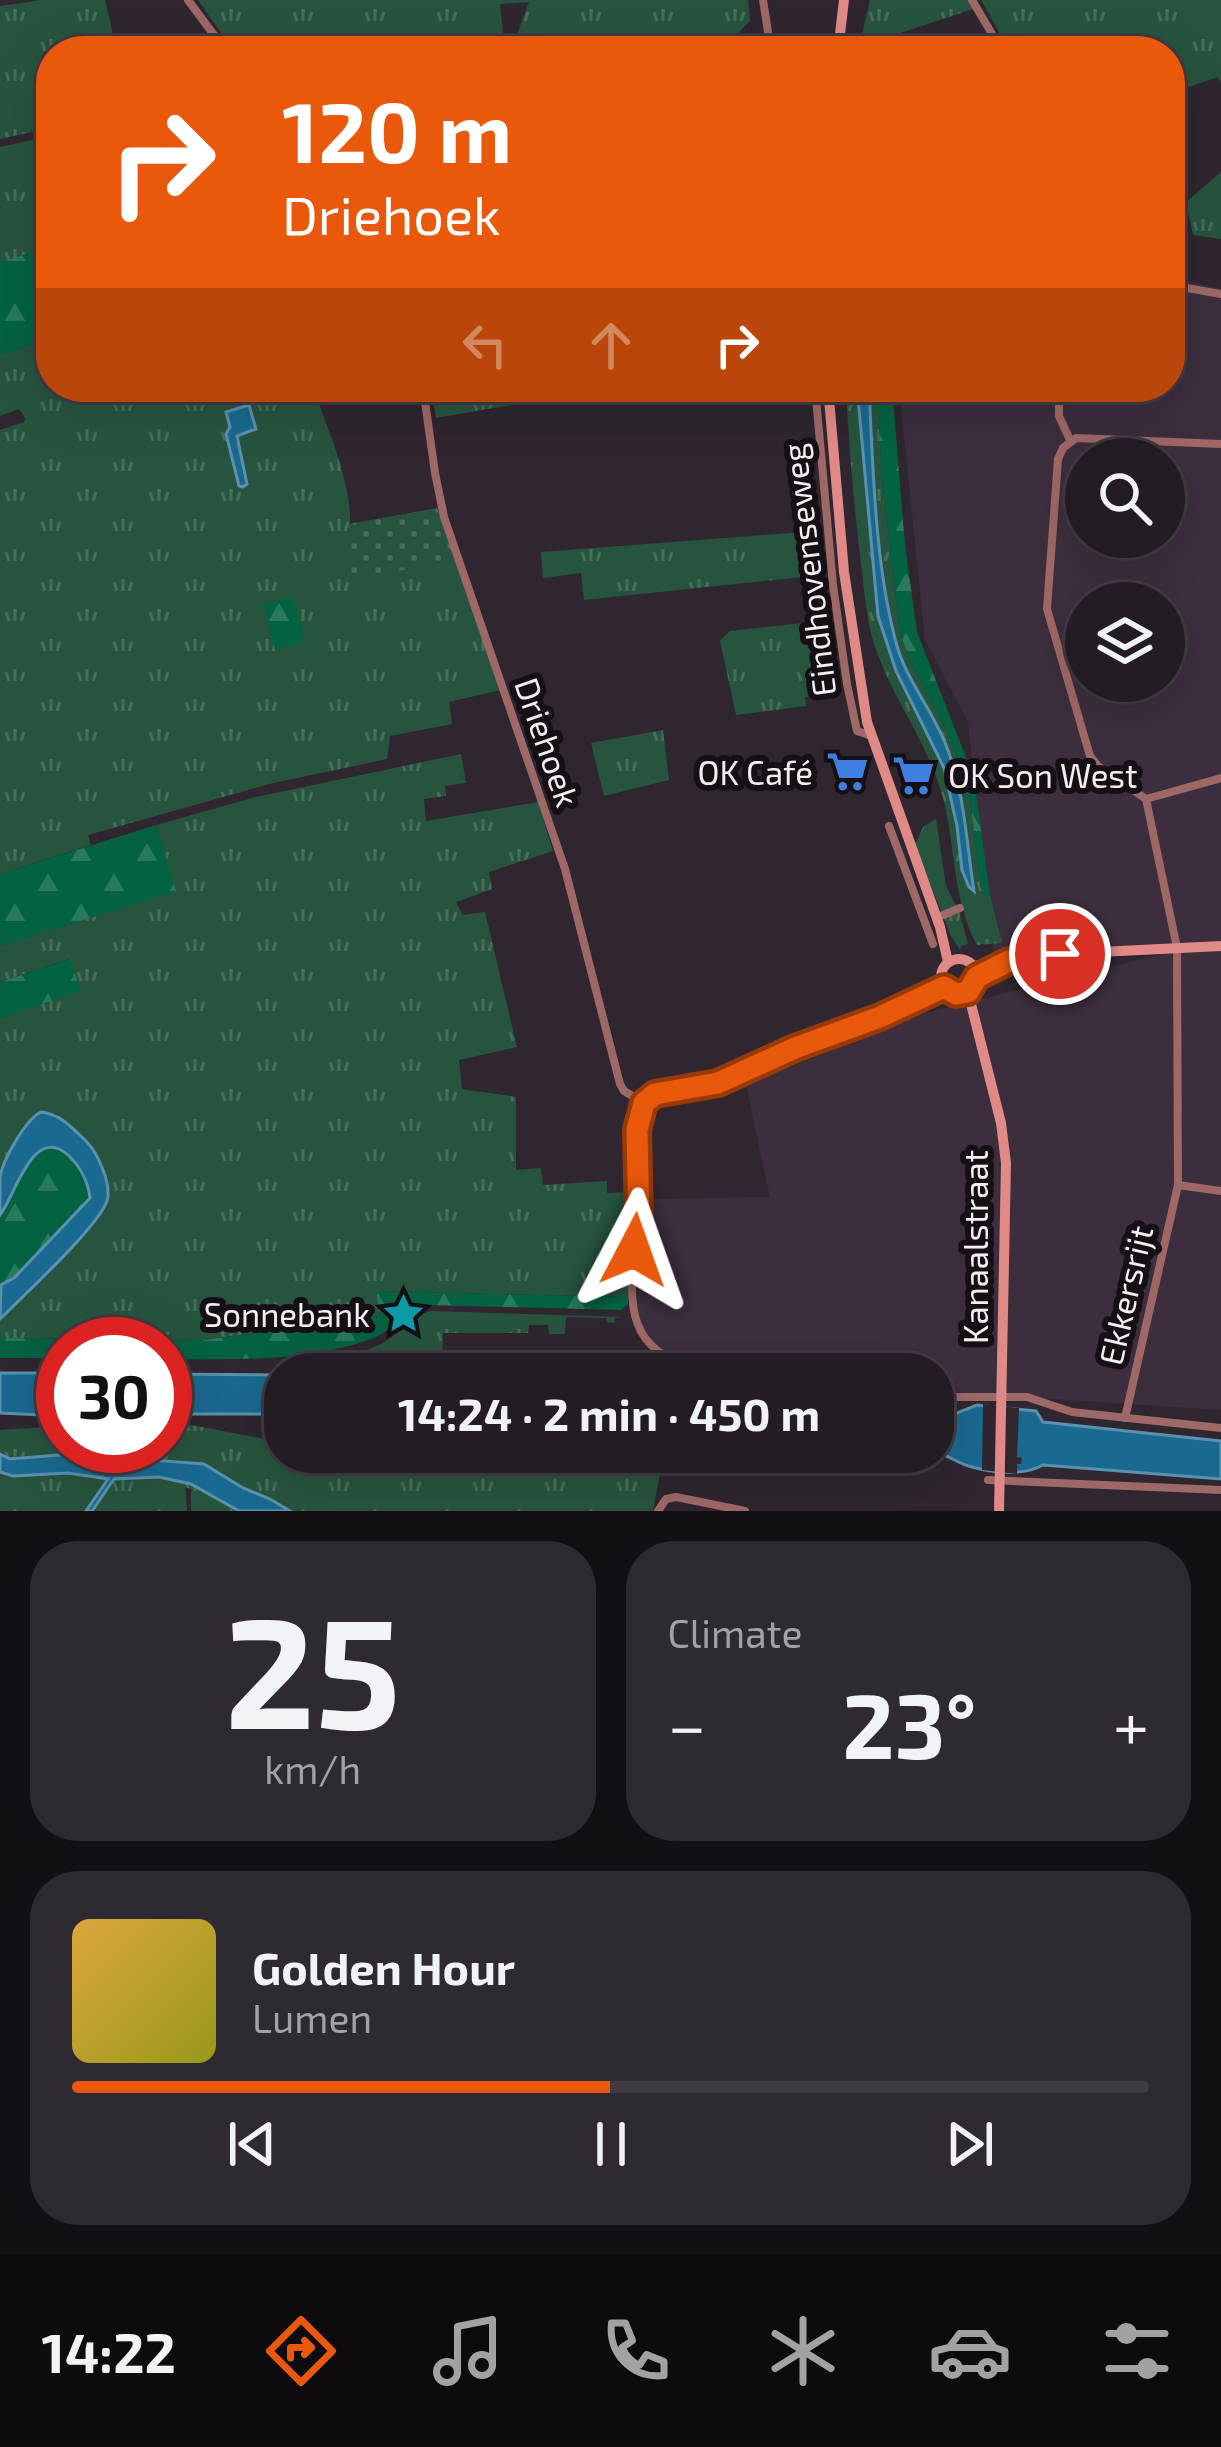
<!DOCTYPE html>
<html lang="en">
<head>
<meta charset="utf-8">
<style>
  body { margin:0; font-family:"Exo 2",sans-serif; background:#2f2931; color:#f1f3f6; height:100vh; display:flex; flex-direction:column; font-size:45px; white-space:nowrap }
  * { box-sizing:border-box; margin:0 }
  p { font-size:39px; color:#a3a1a6 }
  .icon { flex:none; width:66px; height:66px; fill:none; stroke:currentColor; stroke-width:2; stroke-linecap:round; stroke-linejoin:round }
  .map { position:relative; height:1511px; overflow:hidden }
  .side { display:flex; flex-direction:column; gap:30px; padding:30px; background:#130f14; flex:1 }
  .side>* { flex:none }
  .top-card { position:absolute; left:36px; top:36px; width:1149px; height:366px; border-radius:48px; box-shadow:0 12px 48px #0002,0 0 0 3px #403a41; background:#ea580c; color:#fff; overflow:hidden }
  .tools { position:absolute; left:1065px; top:438px; display:grid; gap:24px }
  .tools a { display:grid; place-items:center; width:120px; height:120px; border-radius:50%; background:#231c24; box-shadow:0 12px 48px #0002,0 0 0 3px #403a41; font-size:60px }
  .speed { position:absolute; left:36px; top:1317px; display:flex; gap:24px; font-size:60px; font-weight:700; text-align:center }
  .speed>* { display:grid; place-content:center; width:156px; height:156px; border-radius:50%; background:#231c24; box-shadow:0 12px 48px #0002,0 0 0 3px #403a41; line-height:1 }
  .speed .limit { border:18px solid #d22; background:#fff; color:#111 }
  .pin { position:absolute; display:grid; place-items:center; width:102px; height:102px; color:#fff; margin:-51px; border:6px solid #fff; border-radius:50%; box-shadow:0 3px 12px #0007 }
  .me { position:absolute; width:132px; margin:-66px; rotate:4deg; stroke-linejoin:round; filter:drop-shadow(0 0 9px #0008) }
  .turn { display:flex; align-items:center; gap:42px; height:252px; padding:0 48px; font-size:54px }
  .turn .icon { width:156px; height:156px; stroke-width:2.5 }
  .turn b { display:block; font-size:84px; line-height:102px }
  .lanes { display:flex; align-items:center; height:114px; padding:0 48px; background:#0003; justify-content:center; gap:60px; direction:ltr }
  .lanes .off { opacity:.35 }
  .big { font-size:90px; font-weight:700; line-height:1.1 }
  .side .widget { flex:1; display:flex; flex-direction:column; justify-content:center; gap:18px; min-width:0; padding:0 42px; border-radius:48px; background:#2f2931 }
  .side .dial { align-items:center; gap:0 }
  .dial b { font-size:156px; line-height:1 }
  .song { display:flex; align-items:center; gap:36px }
  .cover { width:144px; height:144px; border-radius:18px; background:linear-gradient(135deg,hsl(40 70% 55%),hsl(60 70% 35%)) }
  .played { height:12px; border-radius:6px; background:linear-gradient(90deg,#ea580c 50%,#403a41 50%) }
  .keys { display:flex; justify-content:space-around; direction:ltr }
  .heat { display:flex; justify-content:space-between; align-items:center; font-size:66px; direction:ltr }
  .side .tiles { flex:1; display:grid; gap:30px; grid-template-columns:1fr 1fr }
  .widget:last-child { grid-column:span 2 }
  .trip { position:absolute; left:264px; top:1353px; width:690px; height:120px; border-radius:48px; background:#231c24; box-shadow:0 12px 48px #0002,0 0 0 3px #403a41; font-weight:700; line-height:120px; text-align:center }
  .tab-bar { display:flex; height:192px; justify-content:space-around; align-items:center; background:#0e0b0e; color:#a3a1a6 }
  .tab-bar .icon { width:84px; height:84px }
  .tab-bar .on { color:#ea580c }
  .tab-bar b { font-size:54px; color:#f1f3f6 }
  .map>svg:first-child { display:block }
</style>
</head>
<body>
<div class="map">
<svg width="1221" height="1511" viewBox="0 0 1221 1511">
  <defs>
    <pattern id="grass-tufts" width="24" height="20" patternUnits="userSpaceOnUse" patternTransform="scale(3)"><rect width="24" height="20" fill="#27543f"/><path d="M3 7l-1-3M5 7V3M7 7l1-3M15 17l-1-3M17 17v-4M19 17l1-3" fill="none" stroke="#476d5b"/></pattern>
    <pattern id="forest-firs" width="22" height="20" patternUnits="userSpaceOnUse" patternTransform="scale(3)"><rect width="22" height="20" fill="#036242"/><path d="M5 1l3.5 6h-7zM16 11l3.5 6h-7z" fill="#28795e"/></pattern>
    <pattern id="garden-dots" width="8" height="8" patternUnits="userSpaceOnUse" patternTransform="scale(3)"><rect width="8" height="8" fill="#27543f"/><path d="M2 2h.1M6 6h.1" fill="none" stroke="#476d5b" stroke-width="1.8" stroke-linecap="round"/></pattern>
  </defs>
  <rect width="100%" height="100%" fill="#2f2630"/>
  <path fill="#3c2e3d" fill-rule="evenodd" d="M1170,278l51,10v1122l-288,-19v-17h-214l-40,-13 -15,-8 -12,-12 -10,-16 -5,-19 7,-107 126,-2 -24,-112 180,-72 249,-62 -181,8 -26,-237 -43,-82 -26,-253h271zM1086,459h78v78h-78zM1086,603h78v78h-78z"/>
  <path fill="url(#grass-tufts)" d="M41,0h64l12,51h-66v77l-51,11v-133z
    M198,0h550l2,21 -9,9 -9,21h-221l18,-49 -29,2 5,47h-271z
    M870,0h98l5,9 -106,35 -2,7h-7z
    M981,0h240v84l-3,-7 -48,16v-42h-160z
    M51,136v141l-8,-28 -43,14v-116z
    M1221,172v67l-28,-4 -7,-33z
    M51,338v49h30l-28,9 39,-4 -3,-5h109l4,12 34,-12h15l2,5 14,-5h46c14,41 34,84 37,127 1,21 -3,45 -4,66l109,-20 46,130 -52,12 3,22 -62,12 -3,23 -118,25 -181,51 3,10 -91,29v-444l24,-8 1,-4 -6,-9 -19,7v-61z
    M431,387h186l-181,31z
    M846,387h11l21,229 18,55 48,97 13,58 5,44 12,19c-8,-49 -10,-100 -28,-145 -13,-32 -37,-59 -47,-91 -24,-79 -25,-183 -30,-266h8l5,92 18,154 11,30 35,66 16,41 8,29 11,91 4,5h5l12,48 -25,2c-27,-49 -20,-108 -38,-160 -15,-47 -46,-87 -62,-133 -10,-26 -12,-54 -15,-81 -8,-61 -13,-123 -16,-184z
    M817,531l5,44 -238,25 -3,-27 -38,5 -2,-26z
    M812,622l18,11 8,57 -33,7 1,9 -70,9 -16,-74 10,-10z
    M663,730l6,50 -65,16 -13,-53z
    M461,754l5,29 -21,3 1,10 -22,3 2,22 112,-19 15,49 -64,21 3,17 -36,13 7,13 22,-3 32,135 -58,13 3,29 54,8v73l25,-2 2,17 64,-4v12l21,-1 3,22 -3,83 -251,-6 3,25 -176,24 -204,-2v-19l96,-100 10,-16 3,-12 -17,-44 -35,-33 -16,-2 -17,15 -24,48v-157l80,-27 -11,-32 -69,23v-36l175,-55 -19,-66 100,-28z
    M936,819l10,67 14,28 8,30 -7,2 -1,4 -9,-14 -36,-91 8,-18z
    M431,1311l191,6 -7,1 -1,5 -7,-1 -1,-4 -40,-1 -1,17h-16l-1,-9h-19l-1,8h-85l-1,23h-28l-66,18h-61v-6c31,-6 67,-10 96,-25 18,-10 27,-27 48,-32z
    M176,1422l109,21v9h53l66,8 172,3 47,-11h41l-11,59h-363l-20,-12 -27,-11 -39,-24 -133,-10 -61,5 -10,-5v-24l63,-4v20h102v-23z
    M0,1472l82,2 27,5 -23,32h-86z
    M156,1477l35,7 48,27h-48v-22l-6,-2 2,24h-95l22,-32z"/>
  <path fill="url(#forest-firs)" d="M44,248l7,29v61l-51,17v-92z
    M877,387h15l13,158 12,87 57,146 16,117h-5l-4,-5 -11,-91 -8,-29 -16,-41 -35,-66 -11,-30 -18,-154z
    M292,596l14,45 -31,9 -12,-46z
    M156,825l20,66 -176,55v-72z
    M70,959l11,32 -81,27v-36z
    M46,1147c26,0 41,28 44,51l-76,80 -14,9v-72l34,-61z
    M376,1291l252,6v7l-7,6 -195,-5c-22,6 -34,27 -55,34 -66,24 -137,20 -206,20v-15h-102v14h-63v-20l204,2 176,-24z"/>
  <path fill="url(#garden-dots)" d="M437,508l18,52 -109,21 3,-57z"/>
  <path fill="#1a6990" stroke="#5b91ae" stroke-width="3" d="M857,387h12c4,82 6,180 28,259 10,35 36,65 49,99 19,48 20,96 28,146l-5,-4 -7,-17 -5,-44 -13,-58 -48,-97 -18,-55z
    M249,405l7,24 -19,7 10,48 -4,3 -4,-1 -13,-52 4,-7 -4,-15z
    M41,1112c20,2 31,16 45,29 12,12 26,44 21,60 -9,26 -84,95 -107,118l1,-34 13,-7 76,-80c-2,-16 -10,-32 -22,-43 -35,-31 -52,39 -68,60 0,-12 0,-27 0,-39 4,-18 26,-57 41,-64z
    M414,1356l156,1 48,17h-270l20,-8z
    M0,1373h63v43l-63,-3z
    M165,1374l120,1v39h-120z
    M977,1405l59,6 7,11 178,19v38l-178,-14c-19,11 -49,8 -71,2 -14,-3 -25,-13 -39,-16v-41l24,3z
    M0,1454l10,5 61,-5 133,10 39,24 27,11 20,12h-51l-48,-27 -32,-7 -45,2 -22,32h-6l22,-32 -40,-6 -55,3 -13,-4z"/>
  <path fill="#2f2630" d="M983,1404l36,4 -2,49 5,1 -1,6h-4v10l-35,-4z"/>
  <g fill="none" stroke-linecap="round" stroke-linejoin="round">
    <path stroke="#9e6866" stroke-width="8" d="M188,0l38,51
      M763,0l8,51
      M972,0l30,51
      M1170,285l51,9
      M423,387l12,86 9,44 121,352 55,215 4,7 20,12
      M815,387l18,198 14,99 10,47 15,5
      M1059,387v29l11,24
      M1146,799l75,-21
      M889,826l44,118
      M936,918l24,-10
      M915,1000l4,-7 22,-14
      M1178,1185l43,6
      M707,1374c-71,-22 -80,-50 -73,-121 1,-13 5,-25 5,-38 -1,-35 -9,-78 5,-112l11,-9 63,-11 77,-35 86,-31 63,-30
      M933,1397h94l45,15 149,16
      M1125,1418l53,-233 -1,-237 -31,-149 -48,-33 -8,-10 -43,-147 11,-150 5,-11 13,-10 145,6
      M988,1480l233,10
      M658,1511l8,-12 10,-2 69,14"/>
    <path stroke="#e08a87" stroke-width="10" d="M838,51l6,-51
      M828,387l16,185 23,150 73,205 8,35
      M941 977a18 18 0 1 1 36 0a18 18 0 1 1-36 0Z
      M974,966l85,-12 162,-8
      M968,992l33,131 5,40 -7,348"/>
  </g>
  <g fill="none" stroke-linecap="round" stroke-linejoin="round">
    <defs>
      <path id="route" d="M634,1250l5,-26 -2,-94 7,-27 11,-9 63,-11 77,-35 85,-31 64,-30 12,7 12,-2 9,-15 32,-16 51,-7"/>
    </defs>
    <use href="#route" stroke="#983908" stroke-width="30"/>
    <use href="#route" stroke="#ea580c" stroke-width="21"/>
  </g>
  <defs>
    <symbol id="supermarket-bare" viewBox="-9 -9 18 18"><path d="M-6-5.5h2.5l.6 2H6L4.5 2H-2.5L-4.4-4H-6ZM-1.5 3.2a1.3 1.3 0 1 0 .1 0ZM3 3.2a1.3 1.3 0 1 0 .1 0Z" fill="#3f7fe0" stroke="#151015" stroke-width="2.5" paint-order="stroke"/></symbol>
    <symbol id="sight-bare" viewBox="-9 -9 18 18"><path d="M0-6L1.8-2.2L6-1.7L2.9 1.2L3.7 5.4L0 3.3L-3.7 5.4L-2.9 1.2L-6-1.7L-1.8-2.2Z" fill="#0f9aa8" stroke="#151015" stroke-width="2.5" paint-order="stroke"/></symbol>
  </defs>
  <g fill-rule="evenodd">
    <use href="#supermarket-bare" x="818" y="742" width="59" height="59"/>
    <use href="#supermarket-bare" x="884" y="746" width="59" height="59"/>
    <use href="#sight-bare" x="374" y="1284" width="59" height="59"/>
  </g>
  <g text-anchor="middle" dominant-baseline="central" stroke-width="12" stroke-linejoin="round" paint-order="stroke">
    <g font-size="33" fill="#f4eef4" stroke="#151015">
      <text transform="translate(808 570) rotate(-97)">Eindhovenseweg</text>
      <text transform="translate(548 742) rotate(71)">Driehoek</text>
      <text transform="translate(975 1247) rotate(-90)">Kanaalstraat</text>
      <text transform="translate(1125 1295) rotate(-77)">Ekkersrijt</text>
    </g>
    <g font-size="33" fill="#f4eef4" stroke="#151015" text-anchor="end">
      <text x="813" y="772">OK Café</text>
      <text x="948" y="775" text-anchor="start">OK Son West</text>
      <text x="370" y="1314">Sonnebank</text>
    </g>
  </g>
</svg>
<div class="tools">
<a><svg class="icon" aria-label="search" viewBox="0 0 24 24"><circle cx="10" cy="10" r="6"/><path d="M15 15l6 6"/></svg></a>
<a><svg class="icon" aria-label="layers" viewBox="0 0 24 24"><path d="M12 4l9 5-9 5-9-5zM3 14l9 5 9-5"/></svg></a>
</div>
<div class="speed"><div class="limit">30</div></div>
<div class="pin" style="left:1060px;top:954px;background:#d93025"><svg class="icon" aria-label="arrive" viewBox="0 0 24 24"><path d="M6 21V4h12l-3 4 3 4H6"/></svg></div>
<svg class="me" style="left:634px;top:1250px" viewBox="-20 -20 40 40"><path d="M0-17L14 15 0 8-14 15z" fill="#ea580c" stroke="#fff" stroke-width="4"/></svg>
<div class="trip">14:24 · 2 min · 450 m</div>
<div class="top-card">
<div class="turn"><svg class="icon" aria-label="right" viewBox="0 0 24 24"><path d="M7 20v-9h11M14 6l5 5-5 5"/></svg><div><b>120 m</b>Driehoek</div></div>
<div class="lanes"><svg class="icon off" aria-label="left" viewBox="0 0 24 24"><path d="M17 20v-9H6M10 6l-5 5 5 5"/></svg><svg class="icon off" aria-label="ahead" viewBox="0 0 24 24"><path d="M12 20V5M6 11l6-6 6 6"/></svg><svg class="icon" aria-label="right" viewBox="0 0 24 24"><path d="M7 20v-9h11M14 6l5 5-5 5"/></svg></div>
</div>
</div>
<section class="side">
<div class="tiles">
<div class="widget dial"><b>25</b><p>km/h</p></div>
<div class="widget"><p>Climate</p>
<div class="heat"><a>−</a><b class="big">23°</b><a>+</a></div>
</div>
<div class="widget">
<div class="song"><i class="cover"></i><div><b>Golden Hour</b><p>Lumen</p></div></div>
<div class="played"></div>
<div class="keys"><svg class="icon" aria-label="previous" viewBox="0 0 24 24"><path d="M18 5L8 12l10 7zM5 5v14"/></svg><svg class="icon" aria-label="pause" viewBox="0 0 24 24"><path d="M8 5v14M16 5v14"/></svg><svg class="icon" aria-label="next" viewBox="0 0 24 24"><path d="M6 5l10 7-10 7zM19 5v14"/></svg></div>
</div>
</div>
</section>
<nav class="tab-bar">
<b>14:22</b>
<svg class="icon on" aria-label="directions" viewBox="0 0 24 24"><path d="M12 3l9 9-9 9-9-9zM9 14v-3h6M13 9l2 2-2 2"/></svg>
<svg class="icon" aria-label="music" viewBox="0 0 24 24"><path d="M9 18V5l10-2v13"/><circle cx="6" cy="18" r="3"/><circle cx="16" cy="16" r="3"/></svg>
<svg class="icon" aria-label="phone" viewBox="0 0 24 24"><path d="M5 4h4l2 5-3 2q2 4 5 5l2-3 5 2v4C11 20 4 13 5 4z"/></svg>
<svg class="icon" aria-label="climate" viewBox="0 0 24 24"><path d="M12 3v18M4 7l16 10M4 17L20 7"/></svg>
<svg class="icon" aria-label="car" viewBox="0 0 24 24"><path d="M5 17H2v-5l4-1 3-4h7l3 4 3 1v5h-3M9 17h6M6 11h13"/><circle cx="7" cy="17" r="2"/><circle cx="17" cy="17" r="2"/></svg>
<svg class="icon" aria-label="filters" viewBox="0 0 24 24"><path d="M4 7h16M4 17h16"/><circle cx="9" cy="7" r="2"/><circle cx="15" cy="17" r="2"/></svg>
</nav>
</body>
</html>
